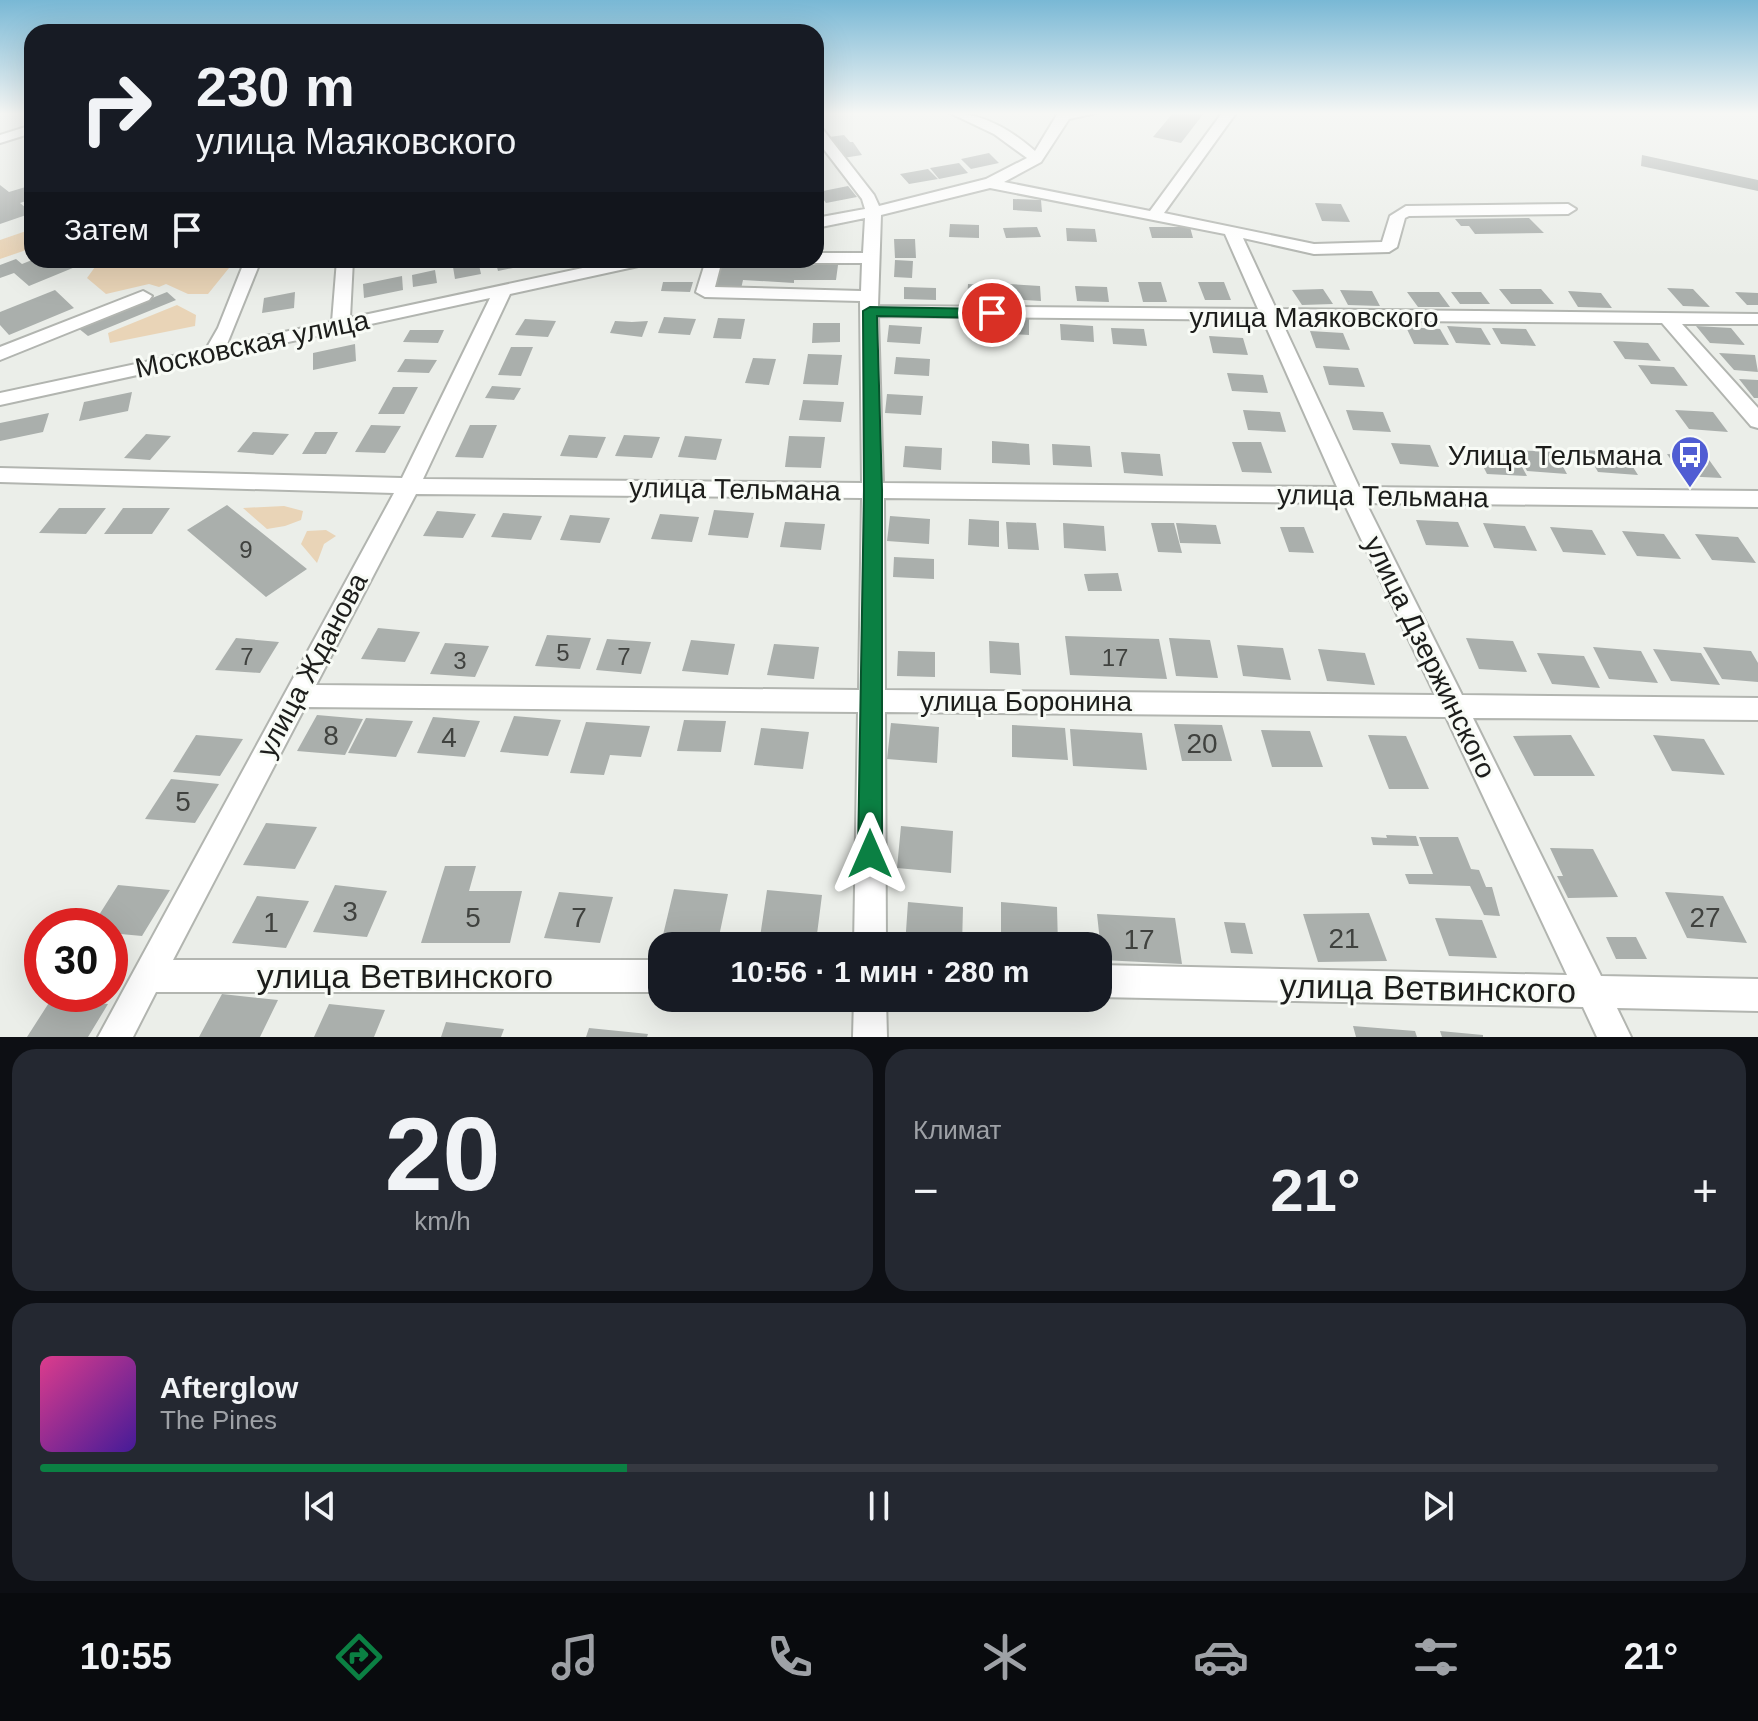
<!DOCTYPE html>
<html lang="ru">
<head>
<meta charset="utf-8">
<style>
  body { margin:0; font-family:Helvetica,sans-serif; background:#242831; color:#f1f3f6; height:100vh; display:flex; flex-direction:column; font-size:30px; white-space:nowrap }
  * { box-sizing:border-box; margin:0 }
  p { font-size:26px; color:#9ea1a6 }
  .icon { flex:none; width:44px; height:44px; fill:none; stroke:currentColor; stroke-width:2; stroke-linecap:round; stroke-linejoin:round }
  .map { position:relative; height:1037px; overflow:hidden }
  .sheet { display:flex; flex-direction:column; gap:12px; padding:12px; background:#0d0f14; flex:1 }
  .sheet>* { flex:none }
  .hud { position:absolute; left:24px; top:24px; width:800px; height:244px; border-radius:24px; box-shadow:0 8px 32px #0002; background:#171b24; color:#f1f3f6; overflow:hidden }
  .speed { position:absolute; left:24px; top:908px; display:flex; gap:16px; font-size:40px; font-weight:700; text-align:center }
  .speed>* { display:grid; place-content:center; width:104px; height:104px; border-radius:50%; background:#171b24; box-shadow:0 8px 32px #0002; line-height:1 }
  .speed .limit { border:12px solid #d22; background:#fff; color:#111 }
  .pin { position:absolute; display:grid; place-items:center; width:68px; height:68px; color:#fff; margin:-34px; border:4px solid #fff; border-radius:50%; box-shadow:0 2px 8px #0007 }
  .me { position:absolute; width:88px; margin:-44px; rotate:0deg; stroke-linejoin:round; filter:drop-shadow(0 0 6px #0008) }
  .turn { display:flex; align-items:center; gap:28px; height:168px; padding:0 40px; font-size:36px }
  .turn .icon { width:104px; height:104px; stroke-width:2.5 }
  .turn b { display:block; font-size:56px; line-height:68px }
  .then { display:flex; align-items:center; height:76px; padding:0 40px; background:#0003; gap:16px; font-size:30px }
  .big { font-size:60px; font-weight:800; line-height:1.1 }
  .sheet .card { flex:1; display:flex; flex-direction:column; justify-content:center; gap:12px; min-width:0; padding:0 28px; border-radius:24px; background:#242831 }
  .sheet .dial { align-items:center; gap:0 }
  .dial b { font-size:104px; line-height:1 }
  .song { display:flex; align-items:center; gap:24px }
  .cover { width:96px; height:96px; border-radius:12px; background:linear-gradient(135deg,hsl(330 70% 55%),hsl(260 70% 35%)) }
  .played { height:8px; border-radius:4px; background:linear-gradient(90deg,#0b8043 35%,#363941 35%) }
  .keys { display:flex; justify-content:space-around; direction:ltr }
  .heat { display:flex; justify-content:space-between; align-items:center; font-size:44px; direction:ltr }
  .sheet .tiles { flex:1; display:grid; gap:12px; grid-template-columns:1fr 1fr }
  .card:last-child { grid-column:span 2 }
  .trip { position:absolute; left:648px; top:932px; width:464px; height:80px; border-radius:24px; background:#171b24; box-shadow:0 8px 32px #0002; font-weight:800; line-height:80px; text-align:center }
  .menu { display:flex; height:128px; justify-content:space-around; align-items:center; background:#090b0e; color:#9ea1a6 }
  .menu .icon { width:56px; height:56px }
  .menu .selected { color:#0b8043 }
  .menu b { font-size:36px; color:#f1f3f6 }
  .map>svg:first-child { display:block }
</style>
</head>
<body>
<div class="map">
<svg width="1758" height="1037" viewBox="0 0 1758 1037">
  <rect width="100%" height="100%" fill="#ebeee9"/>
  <path fill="#e9d4b7" d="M32,229v19l-32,11v-19z
    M85,260h134l10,8 -21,26h-20l-22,-10 -7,3 -10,-3 -43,10 -19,-16 8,-11z
    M177,305l19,10 -1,11 -85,17 -2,-10z
    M284,506l19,5 -2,9 -16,6 -18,3 -24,-21z
    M326,530l10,6 -12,8 -7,19 -16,-19 6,-13z"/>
  <path fill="#aaafac" d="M1173,113h31l-23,30 -28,-6z
    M844,135l6,7h3l9,13 -19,3 -14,-21z
    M989,153l10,10 -28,6 -10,-10z
    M1642,155l116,25v11l-117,-25z
    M959,163l9,10 -29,6 -9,-11z
    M928,169l10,10 -29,5 -9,-10z
    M0,185l9,7 23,-7v14l-12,4 12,10 -32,11z
    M848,186l9,11 -31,6 -8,-11z
    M1013,199l28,1 1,12 -29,-2z
    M1315,203l26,1 9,18 -28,-1z
    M1529,218l15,15 -69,1 -6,-8h-8l-6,-7z
    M950,224l29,1v13l-30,-1z
    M1037,227l4,10 -35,1 -3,-10z
    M1149,227h41l3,11h-41z
    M1066,228l29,1 2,13 -30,-1z
    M894,239h21l1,19h-21z
    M16,259l6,5 10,-4h42l6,5 -51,21 -15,-13 -14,5v-13z
    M478,260l3,14 -26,5 -2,-12z
    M495,260h37l1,4 -35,7z
    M895,260l18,1 -1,17 -18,-1z
    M755,263l83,2 -2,15h-42v3l-51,-3 -2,9 -26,-1 5,-24z
    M435,270l2,13 -24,4 -1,-12z
    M402,276l1,14 -39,8 -1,-14z
    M663,282h30l-3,10 -29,-1z
    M1138,282h23l6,20h-24z
    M1198,282h26l7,18h-26z
    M968,284l31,2v15l-32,-2z
    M1009,284l31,2 1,15 -32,-2z
    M1075,286l32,1 2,15 -32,-1z
    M904,287l32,1v12l-32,-1z
    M1667,288l26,1 17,18 -27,-1z
    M1323,289l10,15 -31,1 -10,-15z
    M1499,289h42l13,15h-43z
    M55,290l19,18 -65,27 -9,-10v-13z
    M1340,290l32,1 8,15 -32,-1z
    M1568,291l33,2 11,15 -34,-1z
    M167,292l9,8 -88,36 -10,-8z
    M295,292l-1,16 -32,5 2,-15z
    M1407,292h32l11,15h-32z
    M1451,292h30l9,12h-30z
    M1735,292l23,1v12h-11z
    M664,317l32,2 -6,16 -32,-2z
    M996,317l33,2v16l-33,-2z
    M718,318l27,1 -4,20 -28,-1z
    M525,319l31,2 -8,16 -33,-2z
    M615,321l17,1 16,-1 -6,16 -32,-4z
    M813,323h27v19l-28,1z
    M1060,324l33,2 1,16 -33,-2z
    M889,325l33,2 -2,17 -33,-2z
    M1447,326l34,2 10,17 -35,-2z
    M1696,326l35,2 14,17 -35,-2z
    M1406,327l34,2 9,16 -35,-1z
    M1111,328l33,1 3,17 -34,-2z
    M1492,328l34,1 10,17 -35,-2z
    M410,330h34l-6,13 -35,-1z
    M1310,331l33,2 7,17 -34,-2z
    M1209,336l34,2 5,17 -35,-2z
    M1613,341l35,2 13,18 -36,-2z
    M355,344l1,17 -43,9v-17z
    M511,347h22l-12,29 -23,-1z
    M1719,353l36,2 3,17 -24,-2z
    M808,354l34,1 -4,30 -35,-1z
    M896,357l34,2 -1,17 -35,-2z
    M753,358l23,1 -7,26 -24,-2z
    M405,359l32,1 -8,13 -32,-1z
    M1638,365l36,2 14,19 -37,-2z
    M1323,366l35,2 7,19 -36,-2z
    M1227,373l36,2 5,18 -36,-2z
    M1739,379l19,1v18h-4z
    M492,386l29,2 -7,12 -29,-2z
    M393,387h25l-14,27h-26z
    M132,392l-4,19 -49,10 5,-19z
    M887,394l36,2 -2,19 -36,-2z
    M803,400l41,2 -3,20 -42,-2z
    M1243,410l37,2 6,20 -38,-2z
    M1346,410l37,2 8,20 -38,-2z
    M1675,410l38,2 15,20 -39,-3z
    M49,413l-6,19 -43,9v-18z
    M371,425l30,1 -16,27 -30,-1z
    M470,425h27l-14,33 -28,-1z
    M253,432l36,2 -16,21 -36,-3z
    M315,432h23l-12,22h-24z
    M146,434l25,2 -21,24 -26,-2z
    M569,435l37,2 -9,21 -37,-2z
    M624,435l36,2 -8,21 -37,-2z
    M685,436l37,3 -6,21 -38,-3z
    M789,436l36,1 -4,31 -36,-1z
    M992,441l37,3 1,21 -38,-2z
    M1232,442h29l11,31 -30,-1z
    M1391,443l39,2 9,22 -39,-3z
    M1052,444l38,2 2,21 -39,-2z
    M905,446l37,2 -1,22 -38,-3z
    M1516,450l39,2 12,22 -40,-3z
    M1585,450l39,3 14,22 -40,-3z
    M1121,452l39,2 3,22 -39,-3z
    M1476,452l39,2 12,22 -40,-2z
    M1667,454l40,3 15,21 -40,-2z
    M227,505l80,64 -41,28 -79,-67z
    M59,508h47l-20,26 -47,-1z
    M123,508h47l-18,26h-48z
    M714,510l40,3 -6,25 -40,-3z
    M437,511l39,3 -13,24 -40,-2z
    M503,513l39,3 -11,24 -40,-3z
    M660,514l39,3 -7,25 -41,-3z
    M570,515l40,3 -10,25 -40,-3z
    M890,516l40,3 -1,25 -42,-3z
    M969,519l30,2v26l-31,-2z
    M1416,520l42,2 11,25 -43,-2z
    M785,522l40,2 -4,26 -41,-3z
    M1006,522l30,1 3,27 -31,-1z
    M1063,523l41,3 2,25 -42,-3z
    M1151,523h23l8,30 -24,-1z
    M1176,523l40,2 5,19 -41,-1z
    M1483,523l42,3 12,25 -43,-3z
    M1280,527h24l10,26 -25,-1z
    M1550,527l42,3 14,25 -43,-3z
    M1622,531l42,3 17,25 -44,-3z
    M1695,534l43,3 18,26 -44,-3z
    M894,557l40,2v20l-41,-2z
    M1118,573l4,18h-34l-4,-17z
    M378,628l42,4 -15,30 -44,-3z
    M547,635l44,3 -11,31 -45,-3z
    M1065,636l94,3 8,40 -97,-4z
    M236,638l43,4 -19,31 -45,-3z
    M1169,638l41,2 8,38 -42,-2z
    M1466,638l47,3 14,31 -48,-3z
    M607,639l44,3 -10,32 -45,-4z
    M691,640l44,4 -7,31 -46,-4z
    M989,641l30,2 2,32 -31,-2z
    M445,643l44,3 -14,31 -45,-3z
    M774,644l45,3 -5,32 -47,-4z
    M1237,645l46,3 8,32 -48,-4z
    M1593,647l48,4 17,32 -49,-4z
    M1703,647l48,4 7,12v19l-36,-3z
    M1318,649l47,4 10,32 -48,-4z
    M1653,649l48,4 19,32 -49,-4z
    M898,651l37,1v25l-38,-1z
    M1537,653l47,3 16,32 -48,-4z
    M317,715l46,4 -18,36 -48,-4z
    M514,716l47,4 -13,36 -48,-4z
    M433,717l47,4 -15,36 -48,-4z
    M366,718l47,3 -17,36 -48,-4z
    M684,720l42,1 -5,31 -44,-1z
    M586,722l64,4 -9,31 -31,-2 -6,20 -34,-2z
    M891,723l48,4 -2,36 -50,-4z
    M1174,724l48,1 10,36h-50z
    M1012,725l53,3 3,32 -56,-3z
    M761,728l48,4 -6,37 -49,-4z
    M1070,729l72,4 5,37 -74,-4z
    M1261,730l49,1 13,36h-51z
    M196,735l47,4 -23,37 -47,-4z
    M1368,735l38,1 23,53h-40z
    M1571,735l24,41h-61l-21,-40z
    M1653,735l51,4 21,36 -53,-4z
    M171,779l48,5 -24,39 -50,-4z
    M266,823l51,4 -22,42 -52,-4z
    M901,826l52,5 -2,42 -54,-5z
    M1386,835l30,1 3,10 -46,-1 -2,-8 16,1z
    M1419,837h39l13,32 8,1 7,17h6l8,29 -16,-1 -14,-29 -61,-2 -4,-10h28z
    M1550,848l43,1 25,48 -50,1 -11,-22h6z
    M445,866h31l-7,25h53l-12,52h-89z
    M118,885l52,5 -28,46 -32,-3v-7h-18z
    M335,885l52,6 -20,46 -54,-5z
    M674,889l54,5 -10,47 -55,-6z
    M767,890l55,5 -6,47 -56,-5z
    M559,892l54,5 -13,46 -56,-5z
    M1665,892l58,4 24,47 -60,-5z
    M257,896l52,5 -23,47 -54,-5z
    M908,902l55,5 -1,39h-57z
    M1001,902l56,5 1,39h-57z
    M1369,913l18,48 -69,1 -15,-48z
    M1097,914l78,4 7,46 -80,-4z
    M1435,918l47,2 15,38 -48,-2z
    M1224,922l21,1 8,31 -22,-1z
    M1606,937h30l11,22h-31z
    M222,994l56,6 -18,37h-61z
    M52,998l56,6 -20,33h-61z
    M329,1004l56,6 -11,27h-60z
    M446,1022l58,7 -3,8h-60z
    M1353,1026l62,5 2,6h-61z
    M589,1028l59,6 -1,3h-61z
    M1440,1031l43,4v2h-41z"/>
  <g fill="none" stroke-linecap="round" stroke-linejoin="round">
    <defs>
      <path id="minor" d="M950,113c33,0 61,17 85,38l23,-38h38l-27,6 -28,43 -37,20 146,29 72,-98h14l-72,100 150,31 68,-2 8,-26 16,-10 162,-2 8,5 -8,5 -159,2 -4,2 -8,29 -8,5 -75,2 -71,-16 33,71 482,5v10h-76l76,84v20l-7,-2 -89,-103 -381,-3 78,167 399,4v16l-392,-4 96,192 296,3v22l-285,-2 128,258 157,3v32l-141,-3 14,29h-34l-14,-30 -485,-10v-32l469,10 -121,-258 -561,-5 1,234h-32l4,-234 -553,-5 -132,253h489v32h-506l-23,45h-35l296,-544 -394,-11v-14l402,10 88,-180 -490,107v-12l206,-44 12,-21 27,-68h16l-34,84 105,-22 5,-62h16l-3,58 270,-58h31l-8,5 -133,29 -87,185 439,4 -2,-182 -155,-4 -9,-5 10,-32h16l-7,27 146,4 1,-28h-46l-7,-3h7v-7h47l2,-35 -49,10v-10l49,-9 -3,-10 -46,-60v-13l5,1 53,68 5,11 107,-27 41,-21 -33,-24zM990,188l235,46 33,75 -380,-3 3,-91zM878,316l385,4 74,167 -454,-4zM416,494l446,4 -3,192 -543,-5zM884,498l460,5 91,192 -550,-5z
        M32,125v8l-32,10v-8z
        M32,171v8l-6,-1v-6z
        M143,291l9,5 -3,4 -149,60v-13z
        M854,998h32l1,39h-34z"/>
    </defs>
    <use href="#minor" stroke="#b2b5b0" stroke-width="4"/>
    <use href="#minor" fill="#fff" fill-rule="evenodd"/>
  </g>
  <linearGradient id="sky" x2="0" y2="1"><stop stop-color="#79b8d5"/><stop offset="0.44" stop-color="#f6f7f5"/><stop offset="1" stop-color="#f6f7f5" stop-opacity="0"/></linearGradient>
  <rect width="1758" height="258" fill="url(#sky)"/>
  <path fill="#0b8043" stroke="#07532c" stroke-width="2" d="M870,307l122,2 8,4 -8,5 -115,-2 5,174v364l-3,8 -9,3 -9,-3 -3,-8 6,-364 -1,-179z"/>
  <defs>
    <symbol id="bus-pin" viewBox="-11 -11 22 30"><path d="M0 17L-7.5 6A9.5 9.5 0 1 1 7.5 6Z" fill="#505dd3" stroke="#f8fbf6"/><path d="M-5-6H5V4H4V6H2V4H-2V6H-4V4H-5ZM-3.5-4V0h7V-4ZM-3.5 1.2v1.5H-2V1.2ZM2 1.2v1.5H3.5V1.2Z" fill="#fff"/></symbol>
  </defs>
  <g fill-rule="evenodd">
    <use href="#bus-pin" x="1668" y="433" width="44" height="60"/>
  </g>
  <g text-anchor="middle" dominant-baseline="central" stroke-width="6" stroke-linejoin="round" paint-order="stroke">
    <g font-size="24" fill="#40423f">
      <text x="246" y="549">9</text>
      <text x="563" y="652">5</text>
      <text x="247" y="656">7</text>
      <text x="624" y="656">7</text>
      <text x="1115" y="657">17</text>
      <text x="460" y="660">3</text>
    </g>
    <g font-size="28" fill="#1c1d1b" stroke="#f8fbf6">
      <text x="1314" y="317">улица Маяковского</text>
      <text transform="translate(252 344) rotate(-12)">Московская улица</text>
      <text transform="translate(735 489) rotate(1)">улица Тельмана</text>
      <text transform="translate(1383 496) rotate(1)">улица Тельмана</text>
      <text transform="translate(1430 657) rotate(64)">улица Дзержинского</text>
      <text transform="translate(312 665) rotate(-62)">улица Жданова</text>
      <text x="1026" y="701">улица Боронина</text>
    </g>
    <g font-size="28" fill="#1c1d1b" stroke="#f8fbf6" text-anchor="end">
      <text x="1662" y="455">Улица Тельмана</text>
    </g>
    <g font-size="28" fill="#40423f">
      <text x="331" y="735">8</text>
      <text x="449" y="737">4</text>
      <text x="1202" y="743">20</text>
      <text x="183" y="801">5</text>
      <text x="350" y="911">3</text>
      <text x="473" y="917">5</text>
      <text x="579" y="917">7</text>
      <text x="1705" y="917">27</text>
      <text x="271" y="922">1</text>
      <text x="1344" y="938">21</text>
      <text x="1139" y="939">17</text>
    </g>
    <g font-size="34" fill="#1c1d1b" stroke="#f8fbf6">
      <text x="405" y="976">улица Ветвинского</text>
      <text transform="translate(1428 988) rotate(1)">улица Ветвинского</text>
    </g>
  </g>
</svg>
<div class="speed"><div class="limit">30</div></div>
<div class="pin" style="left:992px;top:313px;background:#d93025"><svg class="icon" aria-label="arrive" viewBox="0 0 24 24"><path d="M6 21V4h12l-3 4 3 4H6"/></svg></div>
<svg class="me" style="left:870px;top:854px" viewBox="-20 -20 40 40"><path d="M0-17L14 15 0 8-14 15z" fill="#0b8043" stroke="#fff" stroke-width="4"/></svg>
<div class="trip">10:56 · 1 мин · 280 m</div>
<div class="hud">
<div class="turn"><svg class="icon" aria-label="right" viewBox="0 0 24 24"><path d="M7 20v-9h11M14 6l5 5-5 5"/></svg><div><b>230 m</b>улица Маяковского</div></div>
<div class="then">Затем<svg class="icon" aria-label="arrive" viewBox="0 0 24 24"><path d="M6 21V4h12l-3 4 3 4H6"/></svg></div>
</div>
</div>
<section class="sheet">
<div class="tiles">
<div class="card dial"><b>20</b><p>km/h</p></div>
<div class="card"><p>Климат</p>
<div class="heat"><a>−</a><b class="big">21°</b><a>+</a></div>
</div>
<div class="card">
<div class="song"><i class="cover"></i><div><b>Afterglow</b><p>The Pines</p></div></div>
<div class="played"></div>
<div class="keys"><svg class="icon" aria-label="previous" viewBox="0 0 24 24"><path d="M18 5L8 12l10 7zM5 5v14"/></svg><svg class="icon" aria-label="pause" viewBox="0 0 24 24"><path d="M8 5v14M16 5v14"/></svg><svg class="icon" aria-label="next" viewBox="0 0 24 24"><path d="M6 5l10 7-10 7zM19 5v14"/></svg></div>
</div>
</div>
</section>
<nav class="menu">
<b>10:55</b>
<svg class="icon selected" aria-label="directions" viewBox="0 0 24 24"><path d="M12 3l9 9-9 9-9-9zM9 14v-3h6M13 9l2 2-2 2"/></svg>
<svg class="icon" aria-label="music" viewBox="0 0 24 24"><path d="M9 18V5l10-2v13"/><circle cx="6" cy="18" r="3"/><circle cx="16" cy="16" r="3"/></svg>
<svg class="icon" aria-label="phone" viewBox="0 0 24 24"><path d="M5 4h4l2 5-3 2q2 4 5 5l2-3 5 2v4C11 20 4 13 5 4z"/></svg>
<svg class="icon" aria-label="climate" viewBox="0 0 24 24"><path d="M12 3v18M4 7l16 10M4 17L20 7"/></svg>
<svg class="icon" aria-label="car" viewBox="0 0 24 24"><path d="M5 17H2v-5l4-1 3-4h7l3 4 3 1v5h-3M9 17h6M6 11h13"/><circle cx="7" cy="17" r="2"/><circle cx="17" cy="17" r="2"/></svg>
<svg class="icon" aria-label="filters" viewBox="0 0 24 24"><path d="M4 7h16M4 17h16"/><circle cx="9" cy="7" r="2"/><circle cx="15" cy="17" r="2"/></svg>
<b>21°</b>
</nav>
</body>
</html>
